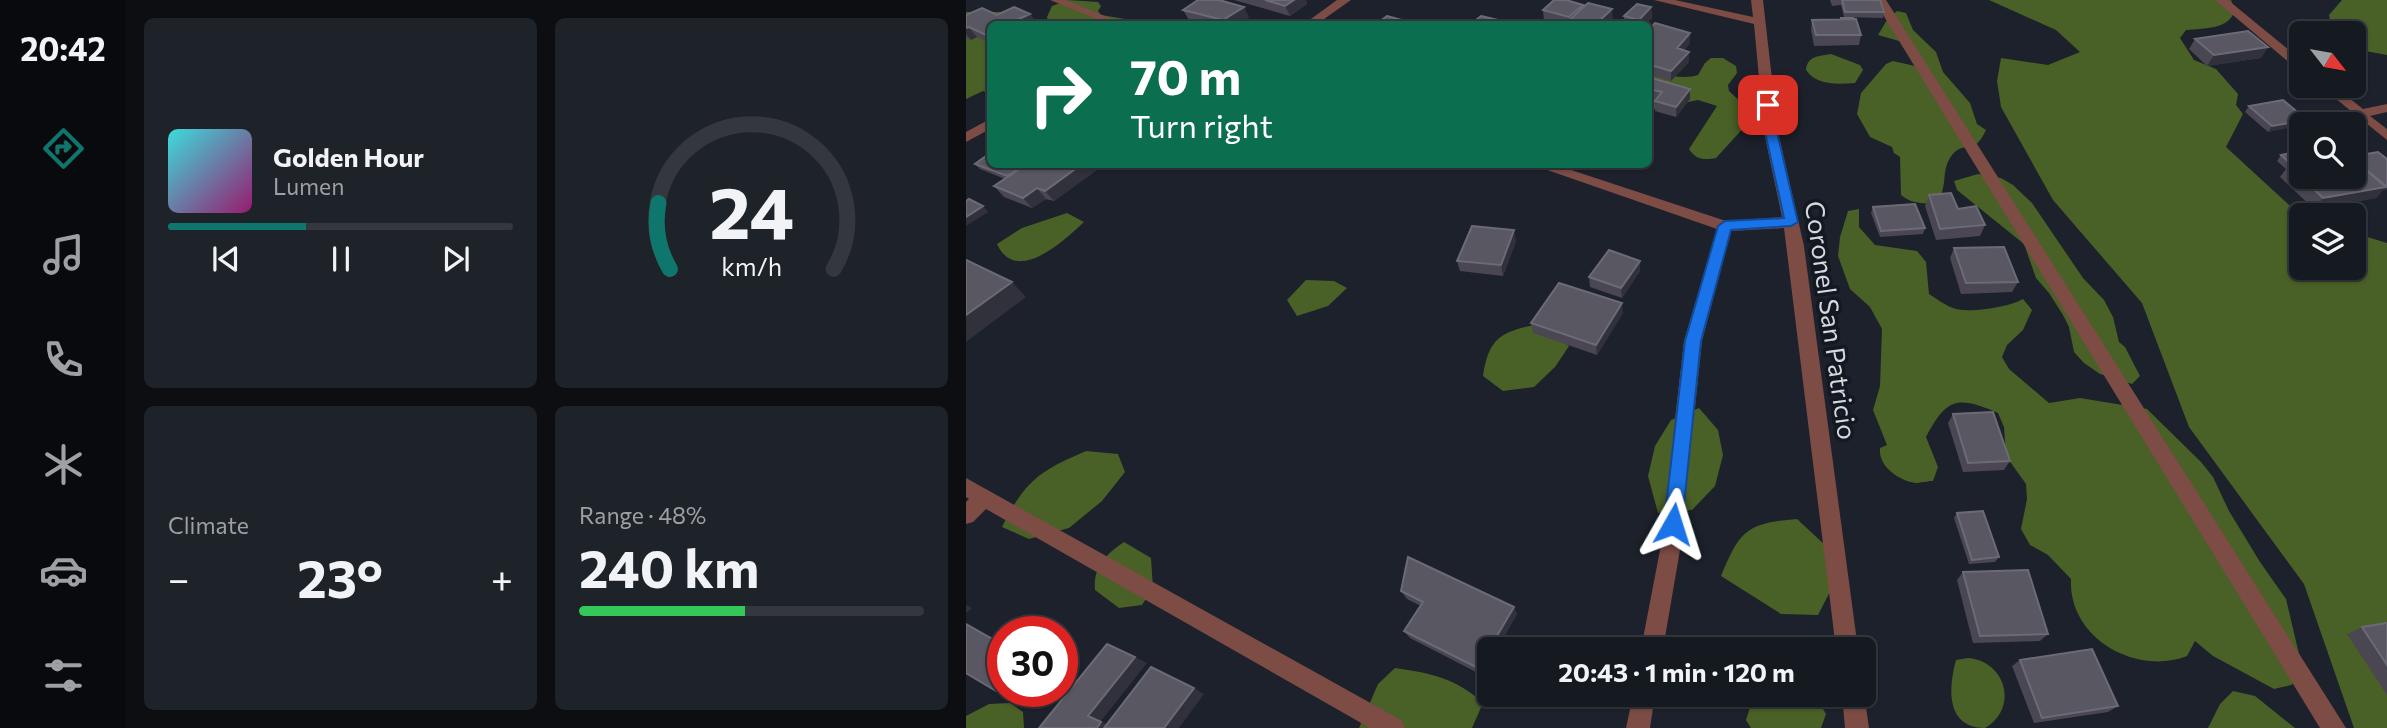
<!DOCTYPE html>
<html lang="en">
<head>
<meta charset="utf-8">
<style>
  body { margin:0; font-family:Commissioner,sans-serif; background:#1e2229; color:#f1f3f6; height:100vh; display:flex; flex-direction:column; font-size:26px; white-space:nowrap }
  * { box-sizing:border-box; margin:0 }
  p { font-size:23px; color:#9da0a5 }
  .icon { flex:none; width:38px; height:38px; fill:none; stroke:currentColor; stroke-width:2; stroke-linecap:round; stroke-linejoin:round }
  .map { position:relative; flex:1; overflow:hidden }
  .panel { display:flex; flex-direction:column; gap:18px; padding:18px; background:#0c0e12; width:840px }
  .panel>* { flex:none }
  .guide { position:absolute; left:21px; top:21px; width:665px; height:147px; border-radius:10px; box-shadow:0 2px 5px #0004,0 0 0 2px #34383e; background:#0b6e4f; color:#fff; overflow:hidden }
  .needle { width:46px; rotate:121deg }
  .tools { position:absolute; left:1323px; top:21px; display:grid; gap:14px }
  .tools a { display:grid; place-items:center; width:77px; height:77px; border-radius:10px; background:#151920; box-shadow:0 2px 5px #0004,0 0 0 2px #34383e; font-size:35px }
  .speed { position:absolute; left:21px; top:616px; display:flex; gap:14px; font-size:35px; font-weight:700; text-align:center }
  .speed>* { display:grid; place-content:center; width:91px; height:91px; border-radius:50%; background:#151920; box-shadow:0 2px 5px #0004,0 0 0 2px #34383e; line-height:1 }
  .speed .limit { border:10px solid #d22; background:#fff; color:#111 }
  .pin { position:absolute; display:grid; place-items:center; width:60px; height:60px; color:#fff; margin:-30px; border-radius:14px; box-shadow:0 4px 10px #0006 }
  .me { position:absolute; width:77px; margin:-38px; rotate:6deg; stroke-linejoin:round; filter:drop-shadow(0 0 5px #0008) }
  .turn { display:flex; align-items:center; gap:24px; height:147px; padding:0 28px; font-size:32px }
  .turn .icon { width:91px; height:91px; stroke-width:2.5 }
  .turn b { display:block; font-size:49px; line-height:60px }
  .big { font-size:52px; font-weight:700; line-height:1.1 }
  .panel .card { flex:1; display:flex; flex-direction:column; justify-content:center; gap:10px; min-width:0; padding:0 24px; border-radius:10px; background:#1e2229 }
  .panel .dial { align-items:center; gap:0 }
  .dial svg { height:182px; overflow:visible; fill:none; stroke:#34383e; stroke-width:7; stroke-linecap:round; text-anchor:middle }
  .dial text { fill:#f1f3f6; stroke:none }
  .song { display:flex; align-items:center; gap:21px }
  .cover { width:84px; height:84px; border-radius:10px; background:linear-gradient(135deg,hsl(180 70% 55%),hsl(320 70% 35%)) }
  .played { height:7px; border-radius:4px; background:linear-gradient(90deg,#0f766e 40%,#34383e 40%) }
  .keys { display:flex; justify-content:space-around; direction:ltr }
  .heat { display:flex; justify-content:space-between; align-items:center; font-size:38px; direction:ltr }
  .charge { height:10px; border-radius:5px; background:linear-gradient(90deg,#34c759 48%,#34383e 0) }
  .panel .tiles { flex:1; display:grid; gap:18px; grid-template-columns:repeat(2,1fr) }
  .trip { position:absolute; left:511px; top:637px; width:399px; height:70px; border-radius:10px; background:#151920; box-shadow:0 2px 5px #0004,0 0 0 2px #34383e; font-weight:700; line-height:70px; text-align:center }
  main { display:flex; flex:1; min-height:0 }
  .dock { display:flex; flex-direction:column; width:126px; justify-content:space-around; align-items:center; background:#080a0d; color:#9da0a5 }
  .dock .icon { width:49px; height:49px }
  .dock .selected { color:#0f766e }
  .dock b { font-size:32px; color:#f1f3f6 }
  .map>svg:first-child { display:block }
</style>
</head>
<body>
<main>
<nav class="dock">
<b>20:42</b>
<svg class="icon selected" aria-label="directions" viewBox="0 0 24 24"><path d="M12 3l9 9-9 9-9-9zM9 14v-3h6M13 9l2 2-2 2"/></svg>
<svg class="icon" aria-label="music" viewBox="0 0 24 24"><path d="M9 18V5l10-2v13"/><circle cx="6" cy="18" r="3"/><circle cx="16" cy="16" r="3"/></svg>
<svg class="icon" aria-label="phone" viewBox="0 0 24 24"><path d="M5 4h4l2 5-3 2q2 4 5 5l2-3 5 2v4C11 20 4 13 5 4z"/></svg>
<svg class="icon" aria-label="climate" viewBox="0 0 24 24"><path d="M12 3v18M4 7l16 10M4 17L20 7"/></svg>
<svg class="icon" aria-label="car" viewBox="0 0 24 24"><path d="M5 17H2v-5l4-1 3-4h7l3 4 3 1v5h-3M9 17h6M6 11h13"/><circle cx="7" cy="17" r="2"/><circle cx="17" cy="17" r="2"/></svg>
<svg class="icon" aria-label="filters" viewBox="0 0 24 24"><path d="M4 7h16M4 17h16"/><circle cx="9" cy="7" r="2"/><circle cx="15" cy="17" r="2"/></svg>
</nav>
<section class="panel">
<div class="tiles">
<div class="card">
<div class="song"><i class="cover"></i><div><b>Golden Hour</b><p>Lumen</p></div></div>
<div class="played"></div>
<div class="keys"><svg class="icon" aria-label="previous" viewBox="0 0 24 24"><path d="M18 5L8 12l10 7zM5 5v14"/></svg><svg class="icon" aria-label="pause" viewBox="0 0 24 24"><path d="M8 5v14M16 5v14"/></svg><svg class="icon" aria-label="next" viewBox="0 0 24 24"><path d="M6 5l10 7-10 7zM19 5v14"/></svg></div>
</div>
<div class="card dial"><svg viewBox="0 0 100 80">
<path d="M14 69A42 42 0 1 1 86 69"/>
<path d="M14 69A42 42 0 0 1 9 40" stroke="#0f766e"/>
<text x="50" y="56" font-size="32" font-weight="700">24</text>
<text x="50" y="72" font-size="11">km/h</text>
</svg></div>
<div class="card"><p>Climate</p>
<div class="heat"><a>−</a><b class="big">23°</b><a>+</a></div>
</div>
<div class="card"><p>Range · 48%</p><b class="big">240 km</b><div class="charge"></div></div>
</div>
</section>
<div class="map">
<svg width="1421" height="728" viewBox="0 0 1421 728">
  <rect width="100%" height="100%" fill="#1c212b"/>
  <path fill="#496026" d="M102,0l30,2 3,4 -3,5 3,4 36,6 -1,3h-88l-1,-7 5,-11z
    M1023,0h242l4,10c-6,20 -30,18 -49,20l-6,8 14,22 22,9 22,25 -2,11 7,9 -17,33 75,69v52h53v-35l33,10v485h-33l-50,-144 -115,-157 -47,-124 -89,-103 -52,-93 -4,-26 4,-23 47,7 32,-13 -24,-22z
    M1376,0h45v55l-27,-5 -6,-4v-13h-16l-7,-8 -2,-10z
    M931,11l9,2 7,17 23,22 7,20 27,31 7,21 9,6c-13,28 -21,9 -34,25 -12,16 -3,29 -15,48 -13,1 -25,1 -36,-8l-1,-38 -6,-4 -2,-6 -22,-10 -13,-23 4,-21 25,-29 7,-3 22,5 -9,-23 -28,-8 9,-15z
    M0,12h39l-15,12v70l-7,-3 -17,8z
    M865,54l29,11 3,5 -8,13c-18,1 -38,3 -49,-13 1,-14 13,-14 25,-16z
    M745,58h12l13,8 1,7 -9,12 1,6 13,12 6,20 -32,35c-12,2 -20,2 -27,-9l28,-43 -19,-6 -49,10 -1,-33c18,-4 35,3 50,-2l7,-12z
    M1012,174l23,4 12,7 19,18 51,75 21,22 9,17 6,25 6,5 15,29 -8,8 -32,-10 -16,-11 -10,-11 -5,-25 -6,-12 -14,-22 -13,-15 -12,-34 -67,-54 -3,-9z
    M893,209v18l16,18 42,6 9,11 3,32c7,4 15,11 24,14 14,6 57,-1 70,-9l9,11 -9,20 -16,15 -5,12 7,12 40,34 31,-5 67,11 54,53 12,15 16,34 31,51 26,37 18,76 -13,10 -17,4 -61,-33 -18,-15 -8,15c-51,20 -119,-18 -116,-77l-23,-24 -18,-10 -9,-16 6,-30 -1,-15 -20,-28 -2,-29 -6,-14c-40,-17 -51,-16 -72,24l12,30 -5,14c-5,0 -13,2 -18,2 -17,-3 -37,-17 -35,-35l7,-3 -14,-35 7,-24 2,-57 -12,-22 -20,-18 -12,-33 2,-19 8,-26z
    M101,213l17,9c-19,18 -68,64 -87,22l25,-16z
    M340,280l28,1 13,7 -19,18 -31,10 -10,-16z
    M572,324l31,22 -14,21 -21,20 -31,4 -20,-15c6,-39 18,-44 55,-52z
    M733,408l19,22 5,25 -8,31 -23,24 -34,3 -10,-37 7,-30 16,-26z
    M120,451l32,3 7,18 -23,29 -33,27 -40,11 -27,-12c23,-46 37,-56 84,-76z
    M831,519l29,27 9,36 -17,33 -37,-1 -60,-38c19,-46 26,-53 76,-57z
    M158,542l27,16 2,30 -11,17 -23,3 -24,-18c-2,-23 10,-35 29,-48z
    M1002,658c38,3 51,50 17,70 -39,0 -37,-39 -29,-68z
    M429,668c35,5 61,10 88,35l-11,25h-113l19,-44z
    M1267,691l22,5 40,32h-87l12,-24z
    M788,695h61l11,19 -5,14h-70l-5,-8z
    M44,703l13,9 1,16h-58v-12l23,-12z"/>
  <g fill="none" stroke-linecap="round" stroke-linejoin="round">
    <path fill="#7c4c45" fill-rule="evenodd" d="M84,0h16l58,24h-15z
      M371,0h14l-34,24h-13z
      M688,0h21l78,17 -2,-17h12l15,132 26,114 54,403h-22l-52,-421 -53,3 -29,110 -22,209 -17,99h-22l19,-99 24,-209 33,-112 -187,-65h23l173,57 56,-4 -18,-85 -10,-108z
      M908,0h12l460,728h-26z
      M1249,0h13l73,60v10l-4,-1z
      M1354,86h14l29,23 24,-5v8l-17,4 17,13v11z
      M24,119v10l-24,13v-10z
      M0,478l435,242 4,8h-35l-384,-219 -13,13 -7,2v-22l3,-3 -3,-2z
      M898,693l5,35h-24l-3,-33z
      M667,695h22l-5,33h-24z"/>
  </g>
  <path fill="#4a4753" d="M268,0h72l1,4 -17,12z
    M864,0h50l4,12 -1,6 -39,-1 -3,-12 -9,1z
    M685,7l1,11 -7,6h-21v-8z
    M617,8l30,11 -6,5h-49l-14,-3 -1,-11z
    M217,10l66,7 -11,7h-33l-16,-4z
    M64,14l7,10h-47v20l-13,-7 -6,3 -5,-2v-23z
    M846,20l49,15 -2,10 -45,1 -3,-16z
    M682,30l42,13 -6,7 5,2v10l-18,19 -23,-6z
    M1229,39l73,8 -7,11 -54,8 -18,-17z
    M682,77l42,22 -14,18 -21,-6v-10l-7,-2z
    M1283,106l58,14 -39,12 -23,-20z
    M1335,151v26l82,13 -7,8 -62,11 -34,-32 6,-8 -9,-8 4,-6z
    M9,164l123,5 -44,32 -8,-2 -14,9 -28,-11 -10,-11 11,-7 -25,-10z
    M963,195l56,30 -5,11 -44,4 -11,-34z
    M907,207l52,21 -2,6 -43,3 -9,-24z
    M550,241l-13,35 -43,-5 -3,-10z
    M988,248l64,34 -6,10 -51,2 -11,-36z
    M674,261v10l-18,27 -32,-11 -1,-10z
    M657,313l-26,42 -64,-22 -2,-10z
    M987,414l57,47 -6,9 -41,2 -15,-49z
    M991,513l42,44 -4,5 -26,2 -15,-46z
    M997,572l85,62 -8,7 -67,2 -16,-63z
    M435,591l113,16 3,7 -20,35h-8l-7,26 -72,-37 -6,-7 17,-25 -14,-7z
    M1421,623v72l-40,-61 15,-7z
    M1054,660l98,46 -10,6 -74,11 -22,-57z"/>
  <path fill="#31313c" d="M328,0h12l1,4 -17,12 -5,-10z
    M617,5l1,10 -15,9v-7z
    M278,7l5,10 -11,7h-13l-2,-4z
    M685,7l1,11 -7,6h-6v-4z
    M646,9l1,10 -6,5h-11z
    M64,14l7,10h-29z
    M3,27l8,10 -6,3 -5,-6v-6z
    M724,33v10l-13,16v-11z
    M1302,47l-7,11 -54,8 7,-11z
    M723,52v10l-18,19v-10z
    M724,89v10l-14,18v-10z
    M1341,120l-4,4h-2v2l-33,6 4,-6z
    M116,164h12l4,5 -44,32 -9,-10z
    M1421,185v5h-4l-7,8 -62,11 9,-11z
    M71,188l9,11 -14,9 -9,-10z
    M17,206l5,6 -22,14v-9z
    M548,230l2,11 -13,35 -2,-11z
    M674,261v10l-18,27 -1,-10z
    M46,282l14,15 -60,45v-27z
    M656,303l1,10 -26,42 -1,-10z
    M0,605l6,3 -6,5z
    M548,607l3,7 -20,35h-8v13l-7,13 -4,-7z
    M0,623l37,20v2l-37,-21z
    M169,657l12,6 -46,58 13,7h-17l-9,-12z
    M228,688l10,6 -25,34h-15z
    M37,691h20l-7,8 -15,-5z"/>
  <path fill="#585762" stroke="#6c6b75" stroke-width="2" d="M232,0h21l25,7 -21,13 -40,-10z
    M299,0h29l-9,6z
    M588,0h12l17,5 -14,12 -26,-7z
    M876,0h38l4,12h-39z
    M622,3l24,6 -16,15h-25l-5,-1z
    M671,4l14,3 -12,13 -15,-4z
    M48,7l16,7 -22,10h-18v9l-4,2 -17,-8 -3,1v-13l16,-7 15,7z
    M421,16l29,8h-40z
    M515,16l34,8h-44z
    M875,18h12l1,1h-13z
    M890,19l5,16h-45l-4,-15z
    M689,23l35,10 -13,15 12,4 -18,19 -23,-7v-20l4,-3 -4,-1v-10z
    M1282,31l20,16 -54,8 -19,-16z
    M682,77l42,12 -14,18 -21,-6 7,-9 -14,-3z
    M1317,100l24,20 -35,6 -23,-20z
    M1335,151v13l-8,2 -12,-11z
    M1412,152l9,7v26h-2l-31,-25v-4z
    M24,153v11h37l-20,12 -32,-12z
    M1388,160l32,27 -63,11 -34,-32 12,-2v13h53z
    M61,164h55l-37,27 -8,-3 -14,10 -29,-12z
    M985,193l7,16 18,-3 9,19 -45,4 -11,-34z
    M3,199l14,7 -17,11v-16z
    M949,204l10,24 -44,3 -8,-24z
    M506,226l42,4 -13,35 -44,-4z
    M1038,247l14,35 -52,1 -12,-35z
    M643,250l31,11 -19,27 -32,-11z
    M0,260l46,22 -46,33z
    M593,283l63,20 -26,42 -65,-22z
    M1027,412l17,49 -42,2 -15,-49z
    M1017,511l16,46 -27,3 -15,-47z
    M442,557l106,50 -36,61 -74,-37 19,-29 -22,-11z
    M1062,570l20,64 -68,2 -17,-64z
    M1421,623v42l-25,-38z
    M0,624l37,21v46l-2,3 -35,-21z
    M141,644l28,13 -47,59 13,6 -4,6h-58z
    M1126,649l26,57 -76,12 -22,-58z
    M185,667l43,21 -30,40h-60z"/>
  <path fill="#1a73e8" stroke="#114b97" stroke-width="2" d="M802,101l6,4 3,27 21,90 -7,4 -60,4 -30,111 -19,183 -3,6 -6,2 -7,-2 -2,-6 21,-183 33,-115 7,-5 59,-3 -19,-86 -3,-27z"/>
  <g text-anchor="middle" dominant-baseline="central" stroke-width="7" stroke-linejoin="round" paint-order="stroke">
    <g font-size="26" fill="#d5d8df" stroke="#131821">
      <text transform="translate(866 320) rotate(82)">Coronel San Patricio</text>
    </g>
  </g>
</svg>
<div class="tools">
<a><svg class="needle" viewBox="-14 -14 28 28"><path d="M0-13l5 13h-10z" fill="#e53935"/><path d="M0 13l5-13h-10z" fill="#9da0a5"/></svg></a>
<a><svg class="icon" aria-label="search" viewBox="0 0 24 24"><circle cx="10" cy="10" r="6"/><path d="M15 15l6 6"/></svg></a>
<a><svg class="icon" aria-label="layers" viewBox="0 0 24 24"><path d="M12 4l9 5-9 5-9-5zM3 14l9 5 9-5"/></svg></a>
</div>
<div class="speed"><div class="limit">30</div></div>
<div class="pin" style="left:802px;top:105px;background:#d93025"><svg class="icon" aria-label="arrive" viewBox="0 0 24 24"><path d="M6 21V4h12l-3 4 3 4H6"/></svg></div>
<svg class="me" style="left:707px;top:524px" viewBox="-20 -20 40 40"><path d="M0-17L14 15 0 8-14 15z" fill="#1a73e8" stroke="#fff" stroke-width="4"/></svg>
<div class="trip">20:43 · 1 min · 120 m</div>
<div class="guide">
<div class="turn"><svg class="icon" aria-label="right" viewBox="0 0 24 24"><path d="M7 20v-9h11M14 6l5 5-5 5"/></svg><div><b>70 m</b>Turn right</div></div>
</div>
</div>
</main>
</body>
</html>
